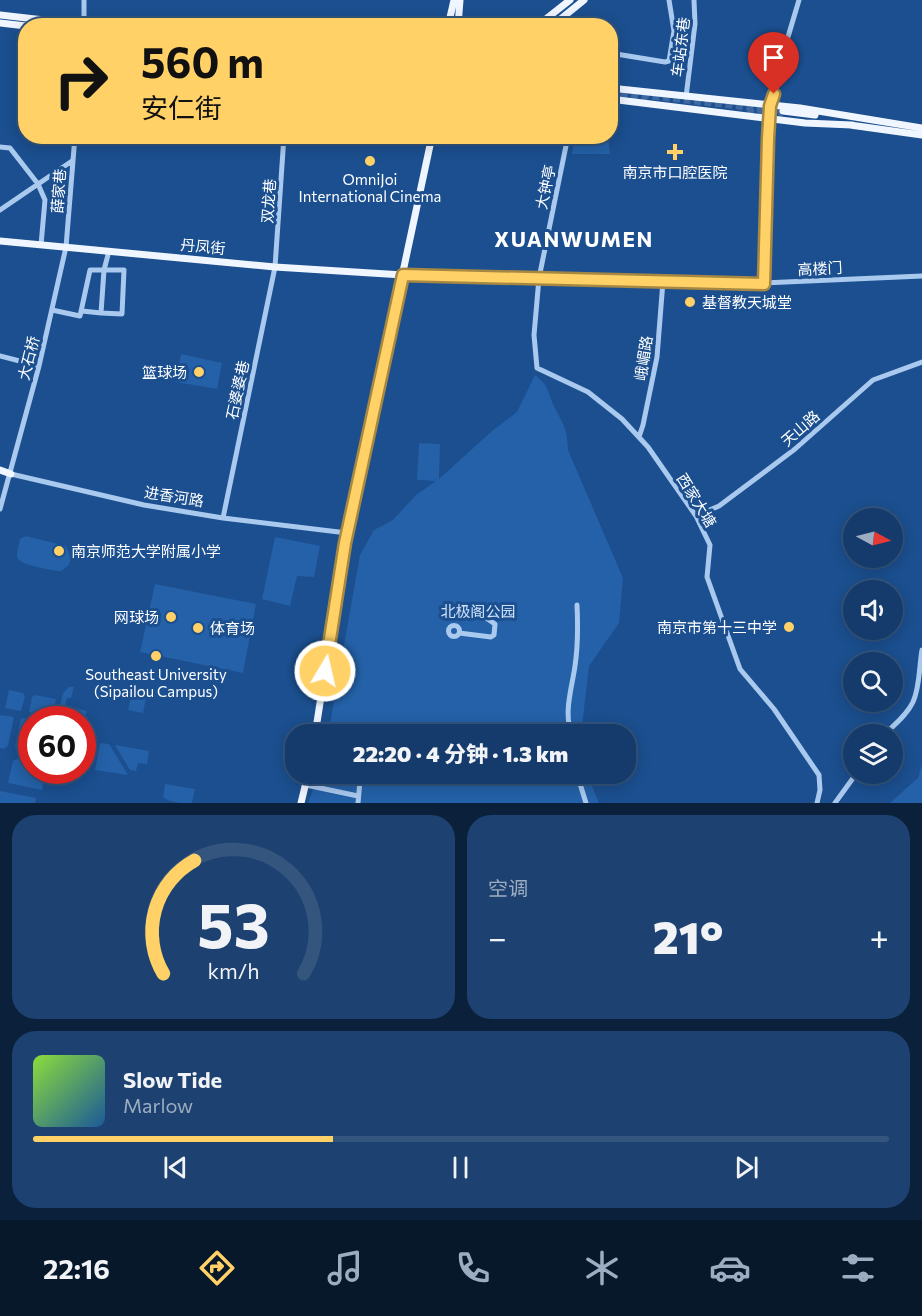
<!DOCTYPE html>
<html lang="zh">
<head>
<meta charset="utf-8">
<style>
  body { margin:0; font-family:Commissioner,"Noto Sans SC",sans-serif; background:#1d4271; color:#f1f3f6; height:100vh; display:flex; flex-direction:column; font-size:22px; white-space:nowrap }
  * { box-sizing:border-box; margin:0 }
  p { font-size:20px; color:#9dadc1 }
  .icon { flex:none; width:33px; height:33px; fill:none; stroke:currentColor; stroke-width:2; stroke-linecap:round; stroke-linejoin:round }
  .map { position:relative; height:803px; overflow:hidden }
  .panel { display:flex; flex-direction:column; gap:12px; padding:12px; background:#0b203b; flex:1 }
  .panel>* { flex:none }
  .hud { position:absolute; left:18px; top:18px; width:600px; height:126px; border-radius:24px; box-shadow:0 3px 15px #0003,0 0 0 2px #33557e; background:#ffd166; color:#111; overflow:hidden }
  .needle { width:39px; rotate:97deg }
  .controls { position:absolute; left:843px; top:508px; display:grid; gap:12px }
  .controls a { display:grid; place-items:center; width:60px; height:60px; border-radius:50%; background:#143b6b; box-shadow:0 3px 15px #0003,0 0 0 2px #33557e; font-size:30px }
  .speed { position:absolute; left:18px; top:706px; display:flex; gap:12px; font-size:30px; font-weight:700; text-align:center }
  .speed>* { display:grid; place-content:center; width:78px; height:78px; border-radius:50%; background:#143b6b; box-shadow:0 3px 15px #0003,0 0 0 2px #33557e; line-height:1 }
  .speed .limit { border:9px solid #d22; background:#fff; color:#111 }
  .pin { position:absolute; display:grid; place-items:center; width:51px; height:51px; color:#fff; margin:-62px -26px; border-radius:50% 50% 50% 0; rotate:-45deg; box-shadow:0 0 6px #0007 }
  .pin .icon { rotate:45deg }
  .me { position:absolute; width:66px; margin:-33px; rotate:9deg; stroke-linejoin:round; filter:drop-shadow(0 0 4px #0008) }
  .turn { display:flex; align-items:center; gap:21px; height:126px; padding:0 24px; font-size:27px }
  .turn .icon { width:78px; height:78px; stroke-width:2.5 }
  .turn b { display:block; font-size:42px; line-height:51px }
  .big { font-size:45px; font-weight:800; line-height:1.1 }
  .panel .widget { flex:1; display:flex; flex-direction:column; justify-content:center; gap:9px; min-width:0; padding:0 21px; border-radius:24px; background:#1d4271 }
  .panel .dial { align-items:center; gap:0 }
  .dial svg { height:156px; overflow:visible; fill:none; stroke:#33557e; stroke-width:7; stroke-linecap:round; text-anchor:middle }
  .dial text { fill:#f1f3f6; stroke:none }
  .song { display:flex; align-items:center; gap:18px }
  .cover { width:72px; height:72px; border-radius:9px; background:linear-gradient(135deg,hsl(90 70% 55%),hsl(210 70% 35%)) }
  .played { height:6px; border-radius:3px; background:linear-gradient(90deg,#ffd166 35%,#33557e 35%) }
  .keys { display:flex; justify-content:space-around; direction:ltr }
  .heat { display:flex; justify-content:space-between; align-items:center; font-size:33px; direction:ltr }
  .panel .tiles { flex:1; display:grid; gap:12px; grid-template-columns:1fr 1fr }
  .widget:last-child { grid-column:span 2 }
  .trip { position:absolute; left:285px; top:724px; width:351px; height:60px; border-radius:24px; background:#143b6b; box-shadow:0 3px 15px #0003,0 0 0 2px #33557e; font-weight:800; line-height:60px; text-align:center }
  .tab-bar { display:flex; height:96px; justify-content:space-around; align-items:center; background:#08182b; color:#9dadc1 }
  .tab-bar .icon { width:42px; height:42px }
  .tab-bar .current { color:#ffd166 }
  .tab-bar b { font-size:27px; color:#f1f3f6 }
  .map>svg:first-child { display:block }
</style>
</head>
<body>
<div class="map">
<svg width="922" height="803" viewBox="0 0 922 803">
  <rect width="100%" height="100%" fill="#1b4f8f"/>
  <path fill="#2461a8" d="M575,137h33l2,17h-38z
    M181,354l41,9 -5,26 -41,-7z
    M535,375c15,11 12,18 20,33 9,18 12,20 13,42l55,128 -4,45 -30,43 -8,69h-253l32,-180 14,-25 19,-10 23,-25 20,-14 -19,-1 2,-37 21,1 -1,35 53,-48 25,-19z
    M26,536l40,10 5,12 -2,7 -8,6c-8,0 -39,-6 -43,-12 -3,-5 1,-14 2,-20z
    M275,537l45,9 -6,31 -17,-1 -7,30 -28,-7z
    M155,584l101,20 -13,69 -103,-21z
    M69,687h5l-3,11h-4l-2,8 22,5 -4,11 -1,-2 -22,-3 -2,-3 5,-21z
    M9,690l14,3 2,3 -4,15 -16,-3z
    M132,691l15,2 -4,20 -15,-3z
    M35,695l21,4 -3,14 -3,3 -21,-4 3,-15z
    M0,715l14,2 -6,29 -4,3 -4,-1z
    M21,718l13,2h-2l-1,34 -14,-3 -2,-4z
    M100,743l9,1 19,31 -33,-5z
    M115,745l34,6 -2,13 -9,-1 -2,8 -6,-1z
    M17,759l14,3 1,9h13l-3,19 -34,-7 5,-22z
    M922,764v39h-32l28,-25z
    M319,774h268l12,29h-291z
    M165,784l30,5 -3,14c-10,0 -22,0 -29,-6z
    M0,791l36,7 -1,5h-35z"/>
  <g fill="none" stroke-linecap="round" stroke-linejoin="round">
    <path stroke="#3d69a0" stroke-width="7" stroke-dasharray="7 3.5" stroke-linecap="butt" d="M610,95l37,4
      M642,95l141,16
      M747,112l35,4"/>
    <path stroke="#a9c9ee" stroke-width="5" d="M84,26v-26
      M610,53l55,9 4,-1 5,-30 -5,-31
      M686,97l9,-73 -1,-24
      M568,136l-29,142 -5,57 3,33 51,24 34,27 26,28 48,69 14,29 -3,32 33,92 34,40 45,66 1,15 -3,13
      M0,147l10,1 28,36 7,16 -4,45
      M0,210l72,-49
      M403,275l360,8 159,-7
      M763,283l7,-177 12,-49 17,-57
      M52,310l28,6 10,-46h14l5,-19
      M82,311l19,2 3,-43h20l-2,44 -21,-1
      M0,356l39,10
      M639,437l4,-12 14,-68 6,-76
      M11,474l133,31 79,13 124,15
      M0,509l39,-143 27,-119 9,-111
      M696,516l23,-10 76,-57 78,-69 49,-18
      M223,518l52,-251 9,-131
      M448.5 631a5.5 5.5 0 1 1 11 0a5.5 5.5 0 1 1-11 0Z
      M459,633l32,4 3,-2 1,-11 -12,-8
      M572,735c-9,-22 0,-47 3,-69 3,-20 3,-40 2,-61
      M884,735c10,-10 23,-20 29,-33 7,-15 6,-35 9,-52
      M324,774l36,7 -2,22
      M577,774l9,29
      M306,785l52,11
      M835,803l21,-29"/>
    <path stroke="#f0f6ff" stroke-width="7" d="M0,15l97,11
      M0,23l26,3
      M92,23l42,3
      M448,26l6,-26
      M458,26l2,-26
      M537,26l33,-26
      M552,26l32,-26
      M610,88l190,20 122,20
      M610,99l195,24 47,2
      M783,111l32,4
      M850,125l72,10
      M0,241l275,26 128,8
      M0,470l11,4
      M315,735l30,-192 87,-407
      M301,803l7,-29"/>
  </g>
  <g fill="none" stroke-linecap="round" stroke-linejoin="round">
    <defs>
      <path id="route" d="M325,671l20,-128 58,-268 361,9 4,-145 2,-33 4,-12"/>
    </defs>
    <use href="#route" stroke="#a68842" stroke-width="15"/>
    <use href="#route" stroke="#ffd166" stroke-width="10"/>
  </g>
  <g fill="#ffd166" stroke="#1b4f8f" stroke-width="2">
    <path d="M672 143h6v6h6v6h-6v6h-6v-6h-6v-6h6z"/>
    <circle cx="370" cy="161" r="6"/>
    <circle cx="690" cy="302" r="6"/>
    <circle cx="199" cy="372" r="6"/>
    <circle cx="59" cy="551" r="6"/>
    <circle cx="171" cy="617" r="6"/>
    <circle cx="789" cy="627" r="6"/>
    <circle cx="198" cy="628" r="6"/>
    <circle cx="156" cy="656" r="6"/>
  </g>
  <g text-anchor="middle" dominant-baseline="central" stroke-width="6" stroke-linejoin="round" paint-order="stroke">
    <g font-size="15" fill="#fff" stroke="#1b4f8f">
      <text transform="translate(680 47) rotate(-83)">车站东巷</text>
      <text transform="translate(545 187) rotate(-78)">大钟亭</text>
      <text transform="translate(58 191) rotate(-86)">薛家巷</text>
      <text transform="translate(268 201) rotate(-86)">双龙巷</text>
      <text transform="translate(203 246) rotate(5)">丹凤街</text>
      <text transform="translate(820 268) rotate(-3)">高楼门</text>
      <text transform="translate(28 358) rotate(-76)">大石桥</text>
      <text transform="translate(643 358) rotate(-81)">峨嵋路</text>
      <text transform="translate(237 390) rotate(-78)">石婆婆巷</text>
      <text transform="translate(800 428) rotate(-41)">天山路</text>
      <text transform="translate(174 496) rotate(9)">进香河路</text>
      <text transform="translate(697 500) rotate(58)">西家大塘</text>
    </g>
    <g font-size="15" fill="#fff" stroke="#1b4f8f">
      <text x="675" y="172">南京市口腔医院</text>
      <text x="370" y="179">OmniJoi<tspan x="370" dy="17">International Cinema</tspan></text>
      <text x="702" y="302" text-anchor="start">基督教天城堂</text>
      <text x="187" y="372" text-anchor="end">篮球场</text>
      <text x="71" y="551" text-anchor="start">南京师范大学附属小学</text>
      <text x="159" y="617" text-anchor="end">网球场</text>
      <text x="777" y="627" text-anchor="end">南京市第十三中学</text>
      <text x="210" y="628" text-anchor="start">体育场</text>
      <text x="156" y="674">Southeast University<tspan x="156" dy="17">(Sipailou Campus)</tspan></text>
    </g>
    <g font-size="15" fill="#cfe3fa" stroke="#1b4f8f">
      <text x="478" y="611">北极阁公园</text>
    </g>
    <g font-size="21" font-weight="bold" letter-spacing="1.5" fill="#fff" stroke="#1b4f8f">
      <text x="574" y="238">XUANWUMEN</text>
    </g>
  </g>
</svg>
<div class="controls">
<a><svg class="needle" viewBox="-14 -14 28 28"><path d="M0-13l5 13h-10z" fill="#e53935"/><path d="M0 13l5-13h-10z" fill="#9dadc1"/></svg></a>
<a><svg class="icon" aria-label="sound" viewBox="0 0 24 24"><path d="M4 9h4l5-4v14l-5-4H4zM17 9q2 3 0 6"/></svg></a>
<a><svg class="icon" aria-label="search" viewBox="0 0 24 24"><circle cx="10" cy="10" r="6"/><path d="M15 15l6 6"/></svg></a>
<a><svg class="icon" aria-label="layers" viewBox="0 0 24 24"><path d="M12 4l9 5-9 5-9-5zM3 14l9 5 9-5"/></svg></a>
</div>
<div class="speed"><div class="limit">60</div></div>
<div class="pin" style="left:774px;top:94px;background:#d93025"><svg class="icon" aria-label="arrive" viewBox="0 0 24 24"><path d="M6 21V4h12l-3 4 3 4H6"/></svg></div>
<svg class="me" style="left:325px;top:671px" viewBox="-20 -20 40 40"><circle r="17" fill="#ffd166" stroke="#fff" stroke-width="3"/><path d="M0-11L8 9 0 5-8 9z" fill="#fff"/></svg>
<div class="trip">22:20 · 4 分钟 · 1.3 km</div>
<div class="hud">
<div class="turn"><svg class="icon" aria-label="right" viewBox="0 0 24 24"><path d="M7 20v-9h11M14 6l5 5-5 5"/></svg><div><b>560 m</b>安仁街</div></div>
</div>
</div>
<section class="panel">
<div class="tiles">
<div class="widget dial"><svg viewBox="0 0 100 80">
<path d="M14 69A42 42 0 1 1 86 69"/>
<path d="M14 69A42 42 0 0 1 30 11" stroke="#ffd166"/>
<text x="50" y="56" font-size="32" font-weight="700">53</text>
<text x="50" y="72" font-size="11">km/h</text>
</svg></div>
<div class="widget"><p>空调</p>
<div class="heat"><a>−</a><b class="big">21°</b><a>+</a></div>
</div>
<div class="widget">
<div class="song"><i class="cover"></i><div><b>Slow Tide</b><p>Marlow</p></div></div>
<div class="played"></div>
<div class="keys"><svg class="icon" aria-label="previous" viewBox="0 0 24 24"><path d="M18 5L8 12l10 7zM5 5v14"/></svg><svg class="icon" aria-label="pause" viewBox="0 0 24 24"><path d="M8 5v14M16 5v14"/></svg><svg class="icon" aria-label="next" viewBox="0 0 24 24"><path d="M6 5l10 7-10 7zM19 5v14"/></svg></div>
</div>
</div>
</section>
<nav class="tab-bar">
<b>22:16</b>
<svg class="icon current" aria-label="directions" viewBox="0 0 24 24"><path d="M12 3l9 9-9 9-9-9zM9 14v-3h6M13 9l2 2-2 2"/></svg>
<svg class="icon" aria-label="music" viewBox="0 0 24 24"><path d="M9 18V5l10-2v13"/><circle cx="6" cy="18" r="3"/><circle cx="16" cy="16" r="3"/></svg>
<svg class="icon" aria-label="phone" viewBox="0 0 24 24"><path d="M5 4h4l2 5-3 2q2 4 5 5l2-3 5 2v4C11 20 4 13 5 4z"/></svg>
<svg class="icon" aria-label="climate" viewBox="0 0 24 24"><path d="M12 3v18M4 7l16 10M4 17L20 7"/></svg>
<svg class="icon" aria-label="car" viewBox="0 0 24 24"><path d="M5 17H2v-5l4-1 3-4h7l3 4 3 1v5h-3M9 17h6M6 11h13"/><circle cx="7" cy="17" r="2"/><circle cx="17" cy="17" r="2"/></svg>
<svg class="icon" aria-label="filters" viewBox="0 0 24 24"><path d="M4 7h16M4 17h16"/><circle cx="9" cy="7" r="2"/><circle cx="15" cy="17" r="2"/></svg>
</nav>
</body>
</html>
